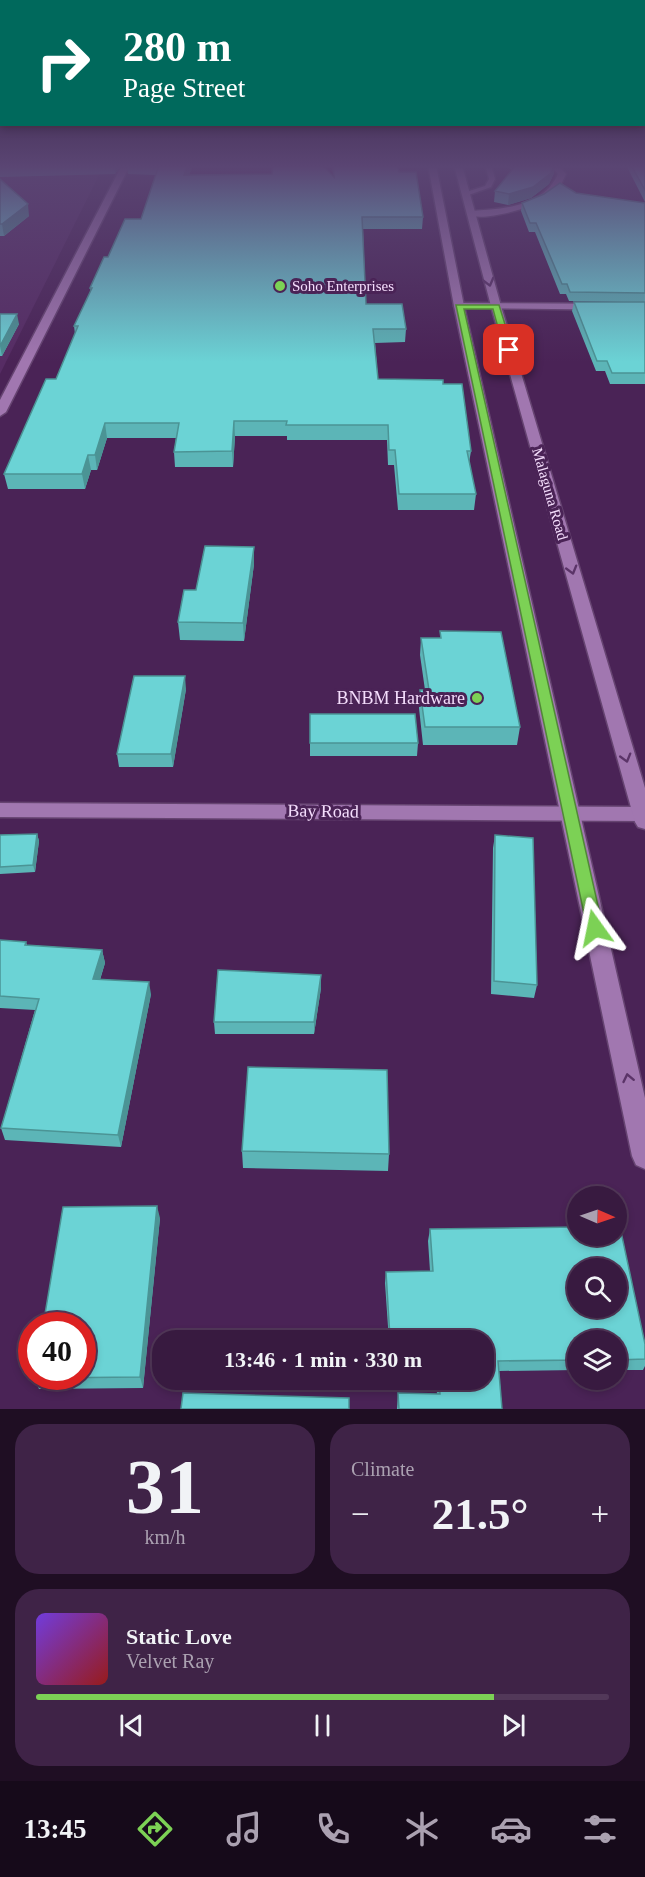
<!DOCTYPE html>
<html lang="en">
<head>
<meta charset="utf-8">
<style>
  body { margin:0; font-family:"Times New Roman",serif; background:#3f2347; color:#f1f3f6; height:100vh; display:flex; flex-direction:column; font-size:22px; white-space:nowrap }
  * { box-sizing:border-box; margin:0 }
  p { font-size:20px; color:#aba1b1 }
  .icon { flex:none; width:33px; height:33px; fill:none; stroke:currentColor; stroke-width:2; stroke-linecap:round; stroke-linejoin:round }
  .map { position:relative; height:1409px; overflow:hidden }
  .panel { display:flex; flex-direction:column; gap:15px; padding:15px; background:#1f0e23; flex:1 }
  .panel>* { flex:none }
  .top-card { position:absolute; left:0px; top:0px; width:645px; height:126px; box-shadow:0 3px 9px #0003,0 0 0 2px #523859; background:#00695c; color:#fff; overflow:hidden }
  .needle { width:39px; rotate:92deg }
  .controls { position:absolute; left:567px; top:1186px; display:grid; gap:12px }
  .controls a { display:grid; place-items:center; width:60px; height:60px; border-radius:50%; background:#381a40; box-shadow:0 3px 9px #0003,0 0 0 2px #523859; font-size:30px }
  .speed { position:absolute; left:18px; top:1312px; display:flex; gap:12px; font-size:30px; font-weight:700; text-align:center }
  .speed>* { display:grid; place-content:center; width:78px; height:78px; border-radius:50%; background:#381a40; box-shadow:0 3px 9px #0003,0 0 0 2px #523859; line-height:1 }
  .speed .limit { border:9px solid #d22; background:#fff; color:#111 }
  .pin { position:absolute; display:grid; place-items:center; width:51px; height:51px; color:#fff; margin:-26px; border-radius:12px; box-shadow:0 3px 9px #0006 }
  .me { position:absolute; width:66px; margin:-33px; rotate:348deg; stroke-linejoin:round; filter:drop-shadow(0 0 4px #0008) }
  .turn { display:flex; align-items:center; gap:21px; height:126px; padding:0 24px; font-size:27px }
  .turn .icon { width:78px; height:78px; stroke-width:2.5 }
  .turn b { display:block; font-size:42px; line-height:51px }
  .big { font-size:45px; font-weight:800; line-height:1.1 }
  .panel .widget { flex:1; display:flex; flex-direction:column; justify-content:center; gap:9px; min-width:0; padding:0 21px; border-radius:24px; background:#3f2347 }
  .panel .dial { align-items:center; gap:0 }
  .dial b { font-size:78px; line-height:1 }
  .song { display:flex; align-items:center; gap:18px }
  .cover { width:72px; height:72px; border-radius:9px; background:linear-gradient(135deg,hsl(260 70% 55%),hsl(0 70% 35%)) }
  .played { height:6px; border-radius:3px; background:linear-gradient(90deg,#7cd155 80%,#523859 80%) }
  .keys { display:flex; justify-content:space-around; direction:ltr }
  .heat { display:flex; justify-content:space-between; align-items:center; font-size:33px; direction:ltr }
  .panel .tiles { flex:1; display:grid; gap:15px; grid-template-columns:1fr 1fr }
  .widget:last-child { grid-column:span 2 }
  .trip { position:absolute; left:152px; top:1330px; width:342px; height:60px; border-radius:24px; background:#381a40; box-shadow:0 3px 9px #0003,0 0 0 2px #523859; font-weight:800; line-height:60px; text-align:center }
  .tabs { display:flex; height:96px; justify-content:space-around; align-items:center; background:#160a1a; color:#aba1b1 }
  .tabs .icon { width:42px; height:42px }
  .tabs .active { color:#7cd155 }
  .tabs b { font-size:27px; color:#f1f3f6 }
  .map>svg:first-child { display:block }
</style>
</head>
<body>
<div class="map">
<svg width="645" height="1409" viewBox="0 0 645 1409">
  <rect width="100%" height="100%" fill="#4a2356"/>
  <path fill="#562c64" d="M0,165h104l-104,209z"/>
  <g fill="none" stroke-linecap="round" stroke-linejoin="round">
    <defs>
      <path id="lane" d="M485,165h6l4,14 -4,8 -28,10v-4l22,-7 4,-7z"/>
      <path id="street" d="M122,165h8l-124,247 -6,4v-16z
        M550,165h8l8,9c-4,9 -8,17 -17,23 -14,10 -68,26 -82,17l4,-3c32,-2 72,-4 87,-37z
        M459,303l186,1v6l-190,-2 -1,-2z
        M0,803l645,4v14l-645,-4z"/>
      <path id="secondary" d="M428,165h8l28,141 181,792v71l-9,-4 -4,-9 -178,-850z
        M454,165h8l39,141 144,482v41l-7,-2 -3,-5 -144,-516z"/>
    </defs>
    <use href="#lane" stroke="#664471" stroke-width="3"/>
    <use href="#street" stroke="#664471" stroke-width="3"/>
    <use href="#secondary" stroke="#664471" stroke-width="3"/>
    <use href="#lane" fill="#a177b0" fill-rule="evenodd"/>
    <use href="#street" fill="#a177b0" fill-rule="evenodd"/>
    <use href="#secondary" fill="#a177b0" fill-rule="evenodd"/>
  </g>
  <path fill="#5cb5b7" d="M0,165h121l-6,9 -115,3z
    M127,165h66l-4,10 144,1 -1,-11h65l2,7 24,45 -1,12h-59l3,75 40,25 -1,13 -30,1 3,36 65,5 28,67 -2,12 7,31 -2,16h-76l-4,-45h-6l-1,-25h-100v-4h-52l-2,31h-58l-1,-15 2,-14h-69l-10,32h-6l-6,19h-77l-4,-15 52,-95 19,-45 -1,-8 17,-34 -1,-4 18,-31 33,-38 15,-44 -28,-1z
    M504,165h50v8l-5,11 -18,14 -23,7 -14,-3 1,-11 17,-21z
    M626,165h19v37z
    M0,179l29,37 -25,20h-4z
    M576,193l69,10v181h-35l-5,-13h-9l-24,-60 2,-9h49l-54,-1 -3,-7h-6l-25,-62h-6l-8,-21 1,-8z
    M0,314l19,10 -17,32h-2z
    M254,547v17l-10,77 -64,-1 -2,-18 18,-32z
    M440,631l80,96 -3,18h-94l-4,-37 1,-18h5l-5,-35 1,-17h19z
    M186,689l-13,78h-54l-2,-13z
    M310,714l108,29 -1,13h-107z
    M37,834l2,7 -4,31 -35,2v-39z
    M495,835l42,150 -3,13 -43,-4 2,-146z
    M0,940l26,2 1,3 75,5 3,13 -5,17 51,14 -30,153 -116,-7 -4,-12 34,-118 -35,-2z
    M321,975v13l-7,46h-99l-1,-12z
    M242,1151l147,3 -1,17 -145,-3z
    M160,1218l-17,170 -104,1 -5,-11z
    M430,1229l215,115v22l-2,4h-27v-29h-38v29l-79,1 3,38h-105l1,-16 39,1 -1,-14h47v-39h-94l-4,-58 1,-11 44,-1 -2,-30z"/>
  <path fill="#4b9495" d="M114,165h7l-6,9z
    M188,165h5l-8,21 -1,-11z
    M554,165v8l-5,11 -18,14 -23,7 1,-11z
    M28,204l1,12 -25,20 -2,-12z
    M17,314l2,10 -17,32 -2,-10z
    M234,421l1,15 -2,31 -1,-16z
    M105,423l2,15 -10,32 -2,-15z
    M88,455l3,15 -6,19 -3,-15z
    M254,547v17l-10,77 -1,-18z
    M185,676l1,13 -13,78 -2,-13z
    M37,834l2,7 -4,31 -2,-7z
    M102,950l3,13 -9,29 -3,-13z
    M321,975v13l-7,46v-12z
    M149,982l2,12 -30,153 -3,-12z
    M157,1206l3,12 -17,170 -3,-11z"/>
  <path fill="#6bd3d5" stroke="#4b9495" stroke-width="1.5" fill-rule="evenodd" d="M0,165h53l-53,1z
    M159,165h29l-4,10 88,-1 1,-9h49l12,12 -1,-12h64l2,7h17l7,45h-61l4,87h36l4,25h-33l5,50 65,1v4h19l9,67h-4l9,43h-77l-4,-44h-6l-1,-25h-102l1,-4h-53l-2,30 -58,1 5,-29h-74l-10,32h-7l-6,19h-78l42,-95h10l22,-53h-4l18,-38h-2l14,-31h4l17,-38h16z
    M516,165h38l-3,8 -18,14 -24,7 -14,-3z
    M631,165h14v25z
    M0,179l28,25 -26,20h-2z
    M560,183l16,10 69,10v90l-75,-1 -3,-8h-5l-26,-61h-6l-8,-20 22,-9z
    M574,302h71v71h-33l-5,-12h-10z
    M0,314h17l-17,32z
    M205,546l49,1 -11,76 -65,-1 6,-32h12z
    M440,631l61,1 19,95h-95l-5,-37h9l-8,-52h20z
    M134,676h51l-14,78h-54z
    M310,714h105l3,29h-108z
    M37,834l-4,31 -33,2v-32z
    M495,835l38,3 4,147 -43,-4z
    M0,940l26,2 -1,3 77,5 -9,29 56,3 -31,153 -117,-7 38,-129 -39,-3z
    M218,970l103,5 -7,47h-100z
    M248,1067l139,3 2,84 -147,-3z
    M157,1206l-17,171 -106,1v-1h48v-51h-39l20,-119z
    M578,1227v9h38v-9h4l25,117v15l-29,1v-19h-38v19l-80,1 4,48h-103l-1,-16 42,1 -1,-14h44v-39h-47l-1,-4 -45,1 -4,-66 47,-1 -3,-42zM578,1269h38v39h-38z
    M183,1393l166,5v11h-168z"/>
  <defs><path id="oneway-chevron" d="M-2-3.5L2.5 0L-2 3.5" fill="none" stroke-width="1.6" stroke-linecap="round" stroke-linejoin="round" transform="scale(1.5)"/></defs>
  <g stroke="#5b3468">
    <use href="#oneway-chevron" transform="translate(489 282) rotate(75)"/>
    <use href="#oneway-chevron" transform="translate(572 570) rotate(74)"/>
    <use href="#oneway-chevron" transform="translate(626 758) rotate(74)"/>
    <use href="#oneway-chevron" transform="translate(628 1078) rotate(-102)"/>
  </g>
  <linearGradient id="sky" x2="0" y2="1"><stop stop-color="#29132f"/><stop offset="0.46" stop-color="#5a4573"/><stop offset="1" stop-color="#5a4573" stop-opacity="0"/></linearGradient>
  <rect width="645" height="362" fill="url(#sky)"/>
  <path fill="#7cd155" stroke="#518837" stroke-width="1.5" d="M456,305h43l14,45 -4,3 -5,-3 -11,-41h-29l139,619 -2,5 -6,2 -6,-2 -2,-5z"/>
  <g fill="#7cd155" stroke="#4a2356" stroke-width="2">
    <circle cx="280" cy="286" r="6"/>
    <circle cx="477" cy="698" r="6"/>
  </g>
  <g text-anchor="middle" dominant-baseline="central" stroke-width="6" stroke-linejoin="round" paint-order="stroke">
    <g font-size="15" fill="#f4ddfc" stroke="#4a2356" text-anchor="start">
      <text x="292" y="286">Soho Enterprises</text>
    </g>
    <g font-size="15" fill="#f4ddfc" stroke="#4a2356">
      <text transform="translate(550 494) rotate(74)">Malaguna Road</text>
    </g>
    <g font-size="18" fill="#f4ddfc" stroke="#4a2356" text-anchor="end">
      <text x="465" y="698">BNBM Hardware</text>
    </g>
    <g font-size="18" fill="#f4ddfc" stroke="#4a2356">
      <text transform="translate(323 811) rotate(1)">Bay Road</text>
    </g>
  </g>
</svg>
<div class="controls">
<a><svg class="needle" viewBox="-14 -14 28 28"><path d="M0-13l5 13h-10z" fill="#e53935"/><path d="M0 13l5-13h-10z" fill="#aba1b1"/></svg></a>
<a><svg class="icon" aria-label="search" viewBox="0 0 24 24"><circle cx="10" cy="10" r="6"/><path d="M15 15l6 6"/></svg></a>
<a><svg class="icon" aria-label="layers" viewBox="0 0 24 24"><path d="M12 4l9 5-9 5-9-5zM3 14l9 5 9-5"/></svg></a>
</div>
<div class="speed"><div class="limit">40</div></div>
<div class="pin" style="left:509px;top:350px;background:#d93025"><svg class="icon" aria-label="arrive" viewBox="0 0 24 24"><path d="M6 21V4h12l-3 4 3 4H6"/></svg></div>
<svg class="me" style="left:595px;top:928px" viewBox="-20 -20 40 40"><path d="M0-17L14 15 0 8-14 15z" fill="#7cd155" stroke="#fff" stroke-width="4"/></svg>
<div class="trip">13:46 · 1 min · 330 m</div>
<div class="top-card">
<div class="turn"><svg class="icon" aria-label="right" viewBox="0 0 24 24"><path d="M7 20v-9h11M14 6l5 5-5 5"/></svg><div><b>280 m</b>Page Street</div></div>
</div>
</div>
<section class="panel">
<div class="tiles">
<div class="widget dial"><b>31</b><p>km/h</p></div>
<div class="widget"><p>Climate</p>
<div class="heat"><a>−</a><b class="big">21.5°</b><a>+</a></div>
</div>
<div class="widget">
<div class="song"><i class="cover"></i><div><b>Static Love</b><p>Velvet Ray</p></div></div>
<div class="played"></div>
<div class="keys"><svg class="icon" aria-label="previous" viewBox="0 0 24 24"><path d="M18 5L8 12l10 7zM5 5v14"/></svg><svg class="icon" aria-label="pause" viewBox="0 0 24 24"><path d="M8 5v14M16 5v14"/></svg><svg class="icon" aria-label="next" viewBox="0 0 24 24"><path d="M6 5l10 7-10 7zM19 5v14"/></svg></div>
</div>
</div>
</section>
<nav class="tabs">
<b>13:45</b>
<svg class="icon active" aria-label="directions" viewBox="0 0 24 24"><path d="M12 3l9 9-9 9-9-9zM9 14v-3h6M13 9l2 2-2 2"/></svg>
<svg class="icon" aria-label="music" viewBox="0 0 24 24"><path d="M9 18V5l10-2v13"/><circle cx="6" cy="18" r="3"/><circle cx="16" cy="16" r="3"/></svg>
<svg class="icon" aria-label="phone" viewBox="0 0 24 24"><path d="M5 4h4l2 5-3 2q2 4 5 5l2-3 5 2v4C11 20 4 13 5 4z"/></svg>
<svg class="icon" aria-label="climate" viewBox="0 0 24 24"><path d="M12 3v18M4 7l16 10M4 17L20 7"/></svg>
<svg class="icon" aria-label="car" viewBox="0 0 24 24"><path d="M5 17H2v-5l4-1 3-4h7l3 4 3 1v5h-3M9 17h6M6 11h13"/><circle cx="7" cy="17" r="2"/><circle cx="17" cy="17" r="2"/></svg>
<svg class="icon" aria-label="filters" viewBox="0 0 24 24"><path d="M4 7h16M4 17h16"/><circle cx="9" cy="7" r="2"/><circle cx="15" cy="17" r="2"/></svg>
</nav>
</body>
</html>
